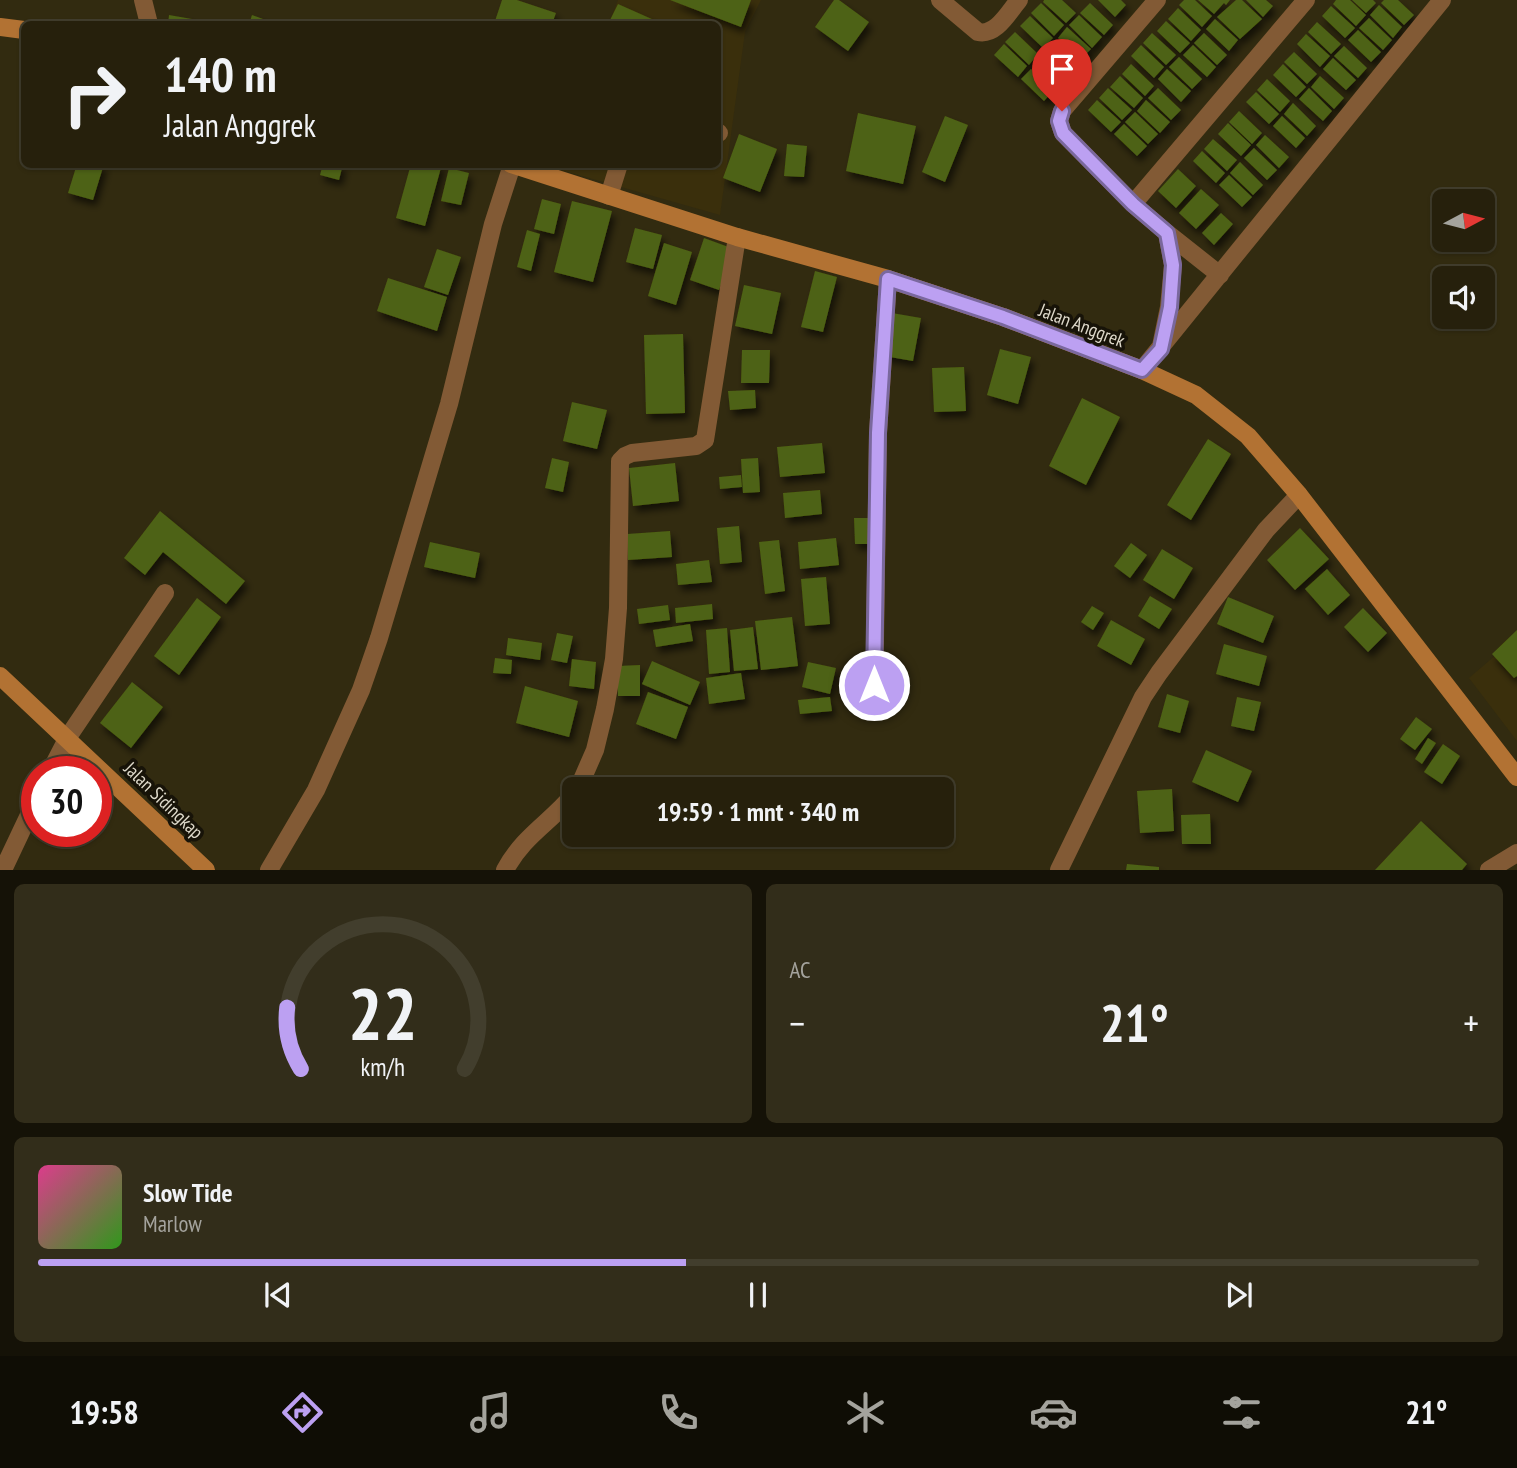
<!DOCTYPE html>
<html lang="id">
<head>
<meta charset="utf-8">
<style>
  body { margin:0; font-family:"PT Sans Narrow",sans-serif; background:#322d1a; color:#f1f3f6; height:100vh; display:flex; flex-direction:column; font-size:26px; white-space:nowrap }
  * { box-sizing:border-box; margin:0 }
  p { font-size:23px; color:#a4a39d }
  .icon { flex:none; width:38px; height:38px; fill:none; stroke:currentColor; stroke-width:2; stroke-linecap:round; stroke-linejoin:round }
  .map { position:relative; height:870px; overflow:hidden }
  .details { display:flex; flex-direction:column; gap:14px; padding:14px; background:#151207; flex:1 }
  .details>* { flex:none }
  .hud { position:absolute; left:21px; top:21px; width:700px; height:147px; border-radius:10px; box-shadow:0 2px 5px #0004,0 0 0 2px #423e2d; background:#26200c; color:#f1f3f6; overflow:hidden }
  .needle { width:46px; rotate:83deg }
  .fabs { position:absolute; left:1432px; top:189px; display:grid; gap:14px }
  .fabs a { display:grid; place-items:center; width:63px; height:63px; border-radius:10px; background:#26200c; box-shadow:0 2px 5px #0004,0 0 0 2px #423e2d; font-size:35px }
  .speed { position:absolute; left:21px; top:756px; display:flex; gap:14px; font-size:35px; font-weight:700; text-align:center }
  .speed>* { display:grid; place-content:center; width:91px; height:91px; border-radius:50%; background:#26200c; box-shadow:0 2px 5px #0004,0 0 0 2px #423e2d; line-height:1 }
  .speed .limit { border:10px solid #d22; background:#fff; color:#111 }
  .pin { position:absolute; display:grid; place-items:center; width:60px; height:60px; color:#fff; margin:-72px -30px; border-radius:50% 50% 50% 0; rotate:-45deg; box-shadow:0 0 7px #0007 }
  .pin .icon { rotate:45deg }
  .me { position:absolute; width:77px; margin:-38px; rotate:0deg; stroke-linejoin:round; filter:drop-shadow(0 0 5px #0008) }
  .turn { display:flex; align-items:center; gap:24px; height:147px; padding:0 28px; font-size:32px }
  .turn .icon { width:91px; height:91px; stroke-width:2.5 }
  .turn b { display:block; font-size:49px; line-height:60px }
  .big { font-size:52px; font-weight:600; line-height:1.1 }
  .details .card { flex:1; display:flex; flex-direction:column; justify-content:center; gap:10px; min-width:0; padding:0 24px; border-radius:10px; background:#322d1a }
  .details .dial { align-items:center; gap:0 }
  .dial svg { height:182px; overflow:visible; fill:none; stroke:#423e2d; stroke-width:7; stroke-linecap:round; text-anchor:middle }
  .dial text { fill:#f1f3f6; stroke:none }
  .song { display:flex; align-items:center; gap:21px }
  .cover { width:84px; height:84px; border-radius:10px; background:linear-gradient(135deg,hsl(330 70% 55%),hsl(110 70% 35%)) }
  .played { height:7px; border-radius:4px; background:linear-gradient(90deg,#bca0f2 45%,#423e2d 45%) }
  .keys { display:flex; justify-content:space-around; direction:ltr }
  .heat { display:flex; justify-content:space-between; align-items:center; font-size:38px; direction:ltr }
  .details .tiles { flex:1; display:grid; gap:14px; grid-template-columns:1fr 1fr }
  .card:last-child { grid-column:span 2 }
  .trip { position:absolute; left:562px; top:777px; width:392px; height:70px; border-radius:10px; background:#26200c; box-shadow:0 2px 5px #0004,0 0 0 2px #423e2d; font-weight:600; line-height:70px; text-align:center }
  .tabs { display:flex; height:112px; justify-content:space-around; align-items:center; background:#0f0d05; color:#a4a39d }
  .tabs .icon { width:49px; height:49px }
  .tabs .on { color:#bca0f2 }
  .tabs b { font-size:32px; color:#f1f3f6 }
  .map>svg:first-child { display:block }
</style>
</head>
<body>
<div class="map">
<svg width="1517" height="870" viewBox="0 0 1517 870">
  <defs>
    <filter id="shadow"><feDropShadow dx="3.5" dy="6" stdDeviation="3.5" flood-color="#0009"/></filter>
  </defs>
  <rect width="100%" height="100%" fill="#322b10"/>
  <path fill="#3a2f0c" d="M618,0h143l-16,32 -25,183 -166,-47 1,-4h163v-140h-109z
    M1517,637v104l-48,-63z"/>
  <path fill="#4e6213" filter="url(#shadow)" d="M502,0h15l39,13 -4,11h-58z
    M670,0h81l-10,27z
    M834,0h5l30,22 -21,29 -33,-24z
    M1044,0h18l14,13 -10,10 -23,-21z
    M1098,0h23l5,5 -11,12z
    M1184,0h11l17,16 -10,11 -23,-22z
    M1198,0h32l-4,5 -2,-2 -10,11z
    M1236,0h6l20,19 -22,20 -23,-22z
    M1246,0h20l7,6 -10,11z
    M1336,0h14l16,15 -10,11 -23,-22z
    M1352,0h21l3,3 -10,10z
    M1384,0h14l16,15 -10,10 -23,-22z
    M1041,3l23,22 -10,11 -23,-23z
    M1090,3l23,22 -9,10 -24,-22z
    M618,4l45,20h-55z
    M1379,5l23,22 -9,11 -23,-23z
    M1331,6l24,22 -10,10 -23,-22z
    M1178,8l23,22 -10,11 -23,-22z
    M169,15l23,4 -1,5h-23z
    M252,15l25,9h-28z
    M1079,15l23,22 -10,11 -23,-23z
    M1030,16l23,22 -10,10 -23,-22z
    M1369,18l23,22 -9,10 -24,-22z
    M1215,19l23,21 -9,11 -23,-22z
    M1166,21l24,22 -10,10 -23,-22z
    M1317,22l24,22 -10,10 -23,-22z
    M1067,27l24,22 -10,10 -23,-21z
    M1358,30l23,22 -10,10 -23,-22z
    M1015,32l23,22 -9,11 -24,-23z
    M1152,33l24,22 -10,10 -23,-22z
    M1204,33l23,22 -10,10 -23,-22z
    M1306,34l24,22 -10,11 -23,-23z
    M1056,40l23,22 -9,10 -24,-22z
    M1004,44l23,22 -9,11 -24,-22z
    M1141,45l23,22 -10,11 -23,-22z
    M1193,45l23,22 -9,10 -24,-22z
    M1344,46l23,22 -9,10 -24,-22z
    M1294,52l23,22 -10,10 -23,-22z
    M1042,56l23,22 -10,10 -23,-22z
    M1179,57l23,22 -10,10 -23,-22z
    M1333,58l23,22 -10,10 -23,-21z
    M1131,64l23,22 -9,10 -23,-22z
    M1283,64l23,23 -10,10 -23,-22z
    M1031,69l23,21 -10,11 -23,-22z
    M1167,69l24,22 -10,11 -23,-23z
    M1120,76l23,22 -9,10 -24,-21z
    M1320,76l24,22 -10,11 -23,-22z
    M1267,79l23,22 -10,11 -23,-22z
    M1108,88l24,22 -10,10 -23,-22z
    M1158,88l23,22 -10,10 -23,-22z
    M1309,88l23,23 -9,10 -24,-22z
    M1256,92l23,22 -10,10 -23,-22z
    M1097,100l24,22 -10,10 -23,-22z
    M1146,100l24,22 -10,11 -23,-22z
    M1293,103l23,23 -9,10 -23,-22z
    M1239,111l23,22 -10,11 -23,-22z
    M1135,112l23,22 -10,10 -23,-22z
    M858,113l58,13 -13,58 -57,-13z
    M945,116l23,9 -23,57 -23,-10z
    M1282,116l23,22 -9,10 -23,-22z
    M1228,123l23,22 -10,11 -23,-22z
    M1124,124l23,22 -10,10 -23,-22z
    M739,134l38,15 -17,43 -37,-14z
    M1265,135l24,22 -10,11 -23,-23z
    M1213,139l24,21 -10,11 -23,-22z
    M787,144l20,2 -3,31 -20,-1z
    M1254,148l23,22 -10,10 -23,-22z
    M1202,151l23,22 -9,10 -23,-22z
    M1240,162l23,23 -10,10 -23,-22z
    M77,164h27l-11,36 -25,-7z
    M323,164h20l-4,16 -19,-5z
    M411,164h31l-17,62 -29,-8z
    M449,168l20,5 -8,32 -20,-4z
    M1178,169l18,17 -20,22 -18,-17z
    M1229,175l23,22 -10,10 -23,-22z
    M1201,189l18,16 -23,24 -17,-16z
    M542,199l19,5 -7,30 -20,-5z
    M572,201l40,10 -19,71 -39,-10z
    M1221,213l12,11 -19,21 -12,-12z
    M635,228l27,7 -9,34 -27,-7z
    M527,230l13,4 -9,37 -14,-4z
    M704,238l30,11 -15,41 -29,-10z
    M664,243l28,9 -16,53 -28,-9z
    M437,249l24,8 -13,38 -24,-8z
    M815,271l22,6 -14,55 -22,-5z
    M388,278l59,19 -10,34 -60,-20z
    M744,285l37,8 -9,41 -37,-8z
    M892,313l29,5 -8,43 -29,-5z
    M683,334l2,79 -39,1 -2,-79z
    M1000,349l31,8 -13,47 -31,-9z
    M742,350h28l-1,33h-28z
    M964,367l2,44 -32,1 -2,-44z
    M755,390l1,18 -26,2 -2,-19z
    M1082,398l38,19 -34,68 -37,-19z
    M572,402l35,8 -10,39 -34,-8z
    M1208,439l23,15 -40,66 -24,-15z
    M822,443l3,30 -45,4 -3,-30z
    M552,458l17,4 -6,30 -18,-4z
    M758,458l2,34 -17,1 -2,-34z
    M675,463l4,38 -46,5 -4,-38z
    M741,475l1,12 -22,2 -1,-12z
    M820,490l2,24 -37,4 -2,-25z
    M160,511l85,70 -19,23 -63,-52 -18,23 -21,-17z
    M854,518h14l1,26h-14z
    M739,526l3,36 -22,2 -3,-36z
    M1300,528l29,31 -34,31 -28,-30z
    M670,531l2,26 -44,3 -1,-26z
    M836,538l3,27 -39,4 -2,-27z
    M779,540l6,51 -20,3 -6,-52z
    M430,542l50,11 -5,25 -51,-11z
    M1131,543l16,12 -17,23 -16,-12z
    M1162,549l31,19 -19,31 -31,-19z
    M709,560l3,22 -34,3 -2,-21z
    M1327,569l23,26 -22,20 -23,-26z
    M826,577l4,47 -25,2 -4,-47z
    M1150,596l22,13 -13,20 -21,-13z
    M1228,597l46,19 -11,27 -46,-19z
    M197,598l24,19 -42,58 -25,-19z
    M712,604l1,15 -37,4 -1,-15z
    M668,605l2,15 -31,4 -2,-15z
    M1092,606l12,7 -11,17 -12,-8z
    M1363,608l24,25 -19,19 -24,-25z
    M792,617l6,49 -37,4 -6,-49z
    M1111,620l34,19 -14,26 -34,-19z
    M690,624l3,17 -37,6 -3,-17z
    M753,627l5,42 -24,2 -4,-41z
    M727,628l3,44 -21,2 -3,-44z
    M1517,630v46l-3,2 -22,-24z
    M557,633l16,3 -6,27 -16,-3z
    M508,638l34,5 -2,17 -34,-5z
    M1224,644l43,12 -8,30 -43,-12z
    M495,658l17,2 -1,14 -18,-1z
    M572,659l24,3 -2,27 -25,-3z
    M652,661l48,21 -10,23 -48,-21z
    M808,662l28,6 -6,26 -28,-7z
    M640,665v31h-22l-1,-30z
    M741,673l4,26 -36,5 -3,-26z
    M132,682l31,25 -32,41 -31,-25z
    M525,686l53,15 -9,36 -53,-14z
    M648,692l40,15 -12,32 -40,-15z
    M1167,694l22,7 -9,32 -22,-6z
    M830,697l2,14 -32,3 -2,-14z
    M1237,697l24,5 -7,29 -23,-5z
    M1416,717l16,12 -17,21 -15,-11z
    M1428,738l8,5 -14,21 -7,-5z
    M1443,744l17,12 -18,28 -18,-12z
    M1206,750l46,21 -14,31 -46,-20z
    M1172,789l2,42 -34,2 -3,-42z
    M1210,814l1,30h-29l-1,-29z
    M1421,821l46,43 -5,6h-87z
    M1127,864l32,3v3h-33z"/>
  <g fill="none" stroke-linecap="round" stroke-linejoin="round">
    <path stroke="#825a35" stroke-width="18" d="M143,0l6,24
      M940,0l38,32c18,4 30,-19 41,-32
      M718,132l1,1
      M609,196l10,-32
      M1133,204l-70,-71 -4,-12 3,-10 95,-111
      M1167,233l53,42
      M1161,346l8,-39 4,-42 -6,-32 -34,-29 173,-204
      M1142,370l300,-370
      M874,709l4,-276 10,-154
      M50,772l18,-35 97,-144
      M578,789l17,-39 10,-41 9,-50 4,-51 2,-147 5,-5 7,-3 64,-7 9,-6 32,-203
      M3,870l34,-72
      M269,870l47,-80 45,-100 18,-52 70,-234 44,-180 19,-59
      M505,870c19,-35 45,-47 69,-76
      M1059,870l84,-173 16,-24 107,-143 33,-35
      M1489,870l28,-17"/>
    <path stroke="#b27233" stroke-width="18" d="M0,27l24,3
      M511,164l226,73 151,42 115,38 139,53 54,25 52,41 51,59 218,282
      M0,676l206,194"/>
  </g>
  <g fill="none" stroke-linecap="round" stroke-linejoin="round">
    <defs>
      <path id="route" d="M874,685l4,-252 10,-154 115,38 139,53 19,-21 9,-42 3,-42 -6,-32 -34,-29 -70,-71 -4,-12 3,-10"/>
    </defs>
    <use href="#route" stroke="#7a689d" stroke-width="18"/>
    <use href="#route" stroke="#bca0f2" stroke-width="12"/>
  </g>
  <g text-anchor="middle" dominant-baseline="central" stroke-width="7" stroke-linejoin="round" paint-order="stroke">
    <g font-size="19" fill="#ddd8c9" stroke="#171308">
      <text transform="translate(1082 325) rotate(21)">Jalan Anggrek</text>
      <text transform="translate(164 800) rotate(44)">Jalan Sidingkap</text>
    </g>
  </g>
</svg>
<div class="fabs">
<a><svg class="needle" viewBox="-14 -14 28 28"><path d="M0-13l5 13h-10z" fill="#e53935"/><path d="M0 13l5-13h-10z" fill="#a4a39d"/></svg></a>
<a><svg class="icon" aria-label="sound" viewBox="0 0 24 24"><path d="M4 9h4l5-4v14l-5-4H4zM17 9q2 3 0 6"/></svg></a>
</div>
<div class="speed"><div class="limit">30</div></div>
<div class="pin" style="left:1062px;top:111px;background:#d93025"><svg class="icon" aria-label="arrive" viewBox="0 0 24 24"><path d="M6 21V4h12l-3 4 3 4H6"/></svg></div>
<svg class="me" style="left:874px;top:685px" viewBox="-20 -20 40 40"><circle r="17" fill="#bca0f2" stroke="#fff" stroke-width="3"/><path d="M0-11L8 9 0 5-8 9z" fill="#fff"/></svg>
<div class="trip">19:59 · 1 mnt · 340 m</div>
<div class="hud">
<div class="turn"><svg class="icon" aria-label="right" viewBox="0 0 24 24"><path d="M7 20v-9h11M14 6l5 5-5 5"/></svg><div><b>140 m</b>Jalan Anggrek</div></div>
</div>
</div>
<section class="details">
<div class="tiles">
<div class="card dial"><svg viewBox="0 0 100 80">
<path d="M14 69A42 42 0 1 1 86 69"/>
<path d="M14 69A42 42 0 0 1 8 42" stroke="#bca0f2"/>
<text x="50" y="56" font-size="32" font-weight="700">22</text>
<text x="50" y="72" font-size="11">km/h</text>
</svg></div>
<div class="card"><p>AC</p>
<div class="heat"><a>−</a><b class="big">21°</b><a>+</a></div>
</div>
<div class="card">
<div class="song"><i class="cover"></i><div><b>Slow Tide</b><p>Marlow</p></div></div>
<div class="played"></div>
<div class="keys"><svg class="icon" aria-label="previous" viewBox="0 0 24 24"><path d="M18 5L8 12l10 7zM5 5v14"/></svg><svg class="icon" aria-label="pause" viewBox="0 0 24 24"><path d="M8 5v14M16 5v14"/></svg><svg class="icon" aria-label="next" viewBox="0 0 24 24"><path d="M6 5l10 7-10 7zM19 5v14"/></svg></div>
</div>
</div>
</section>
<nav class="tabs">
<b>19:58</b>
<svg class="icon on" aria-label="directions" viewBox="0 0 24 24"><path d="M12 3l9 9-9 9-9-9zM9 14v-3h6M13 9l2 2-2 2"/></svg>
<svg class="icon" aria-label="music" viewBox="0 0 24 24"><path d="M9 18V5l10-2v13"/><circle cx="6" cy="18" r="3"/><circle cx="16" cy="16" r="3"/></svg>
<svg class="icon" aria-label="phone" viewBox="0 0 24 24"><path d="M5 4h4l2 5-3 2q2 4 5 5l2-3 5 2v4C11 20 4 13 5 4z"/></svg>
<svg class="icon" aria-label="climate" viewBox="0 0 24 24"><path d="M12 3v18M4 7l16 10M4 17L20 7"/></svg>
<svg class="icon" aria-label="car" viewBox="0 0 24 24"><path d="M5 17H2v-5l4-1 3-4h7l3 4 3 1v5h-3M9 17h6M6 11h13"/><circle cx="7" cy="17" r="2"/><circle cx="17" cy="17" r="2"/></svg>
<svg class="icon" aria-label="filters" viewBox="0 0 24 24"><path d="M4 7h16M4 17h16"/><circle cx="9" cy="7" r="2"/><circle cx="15" cy="17" r="2"/></svg>
<b>21°</b>
</nav>
</body>
</html>
